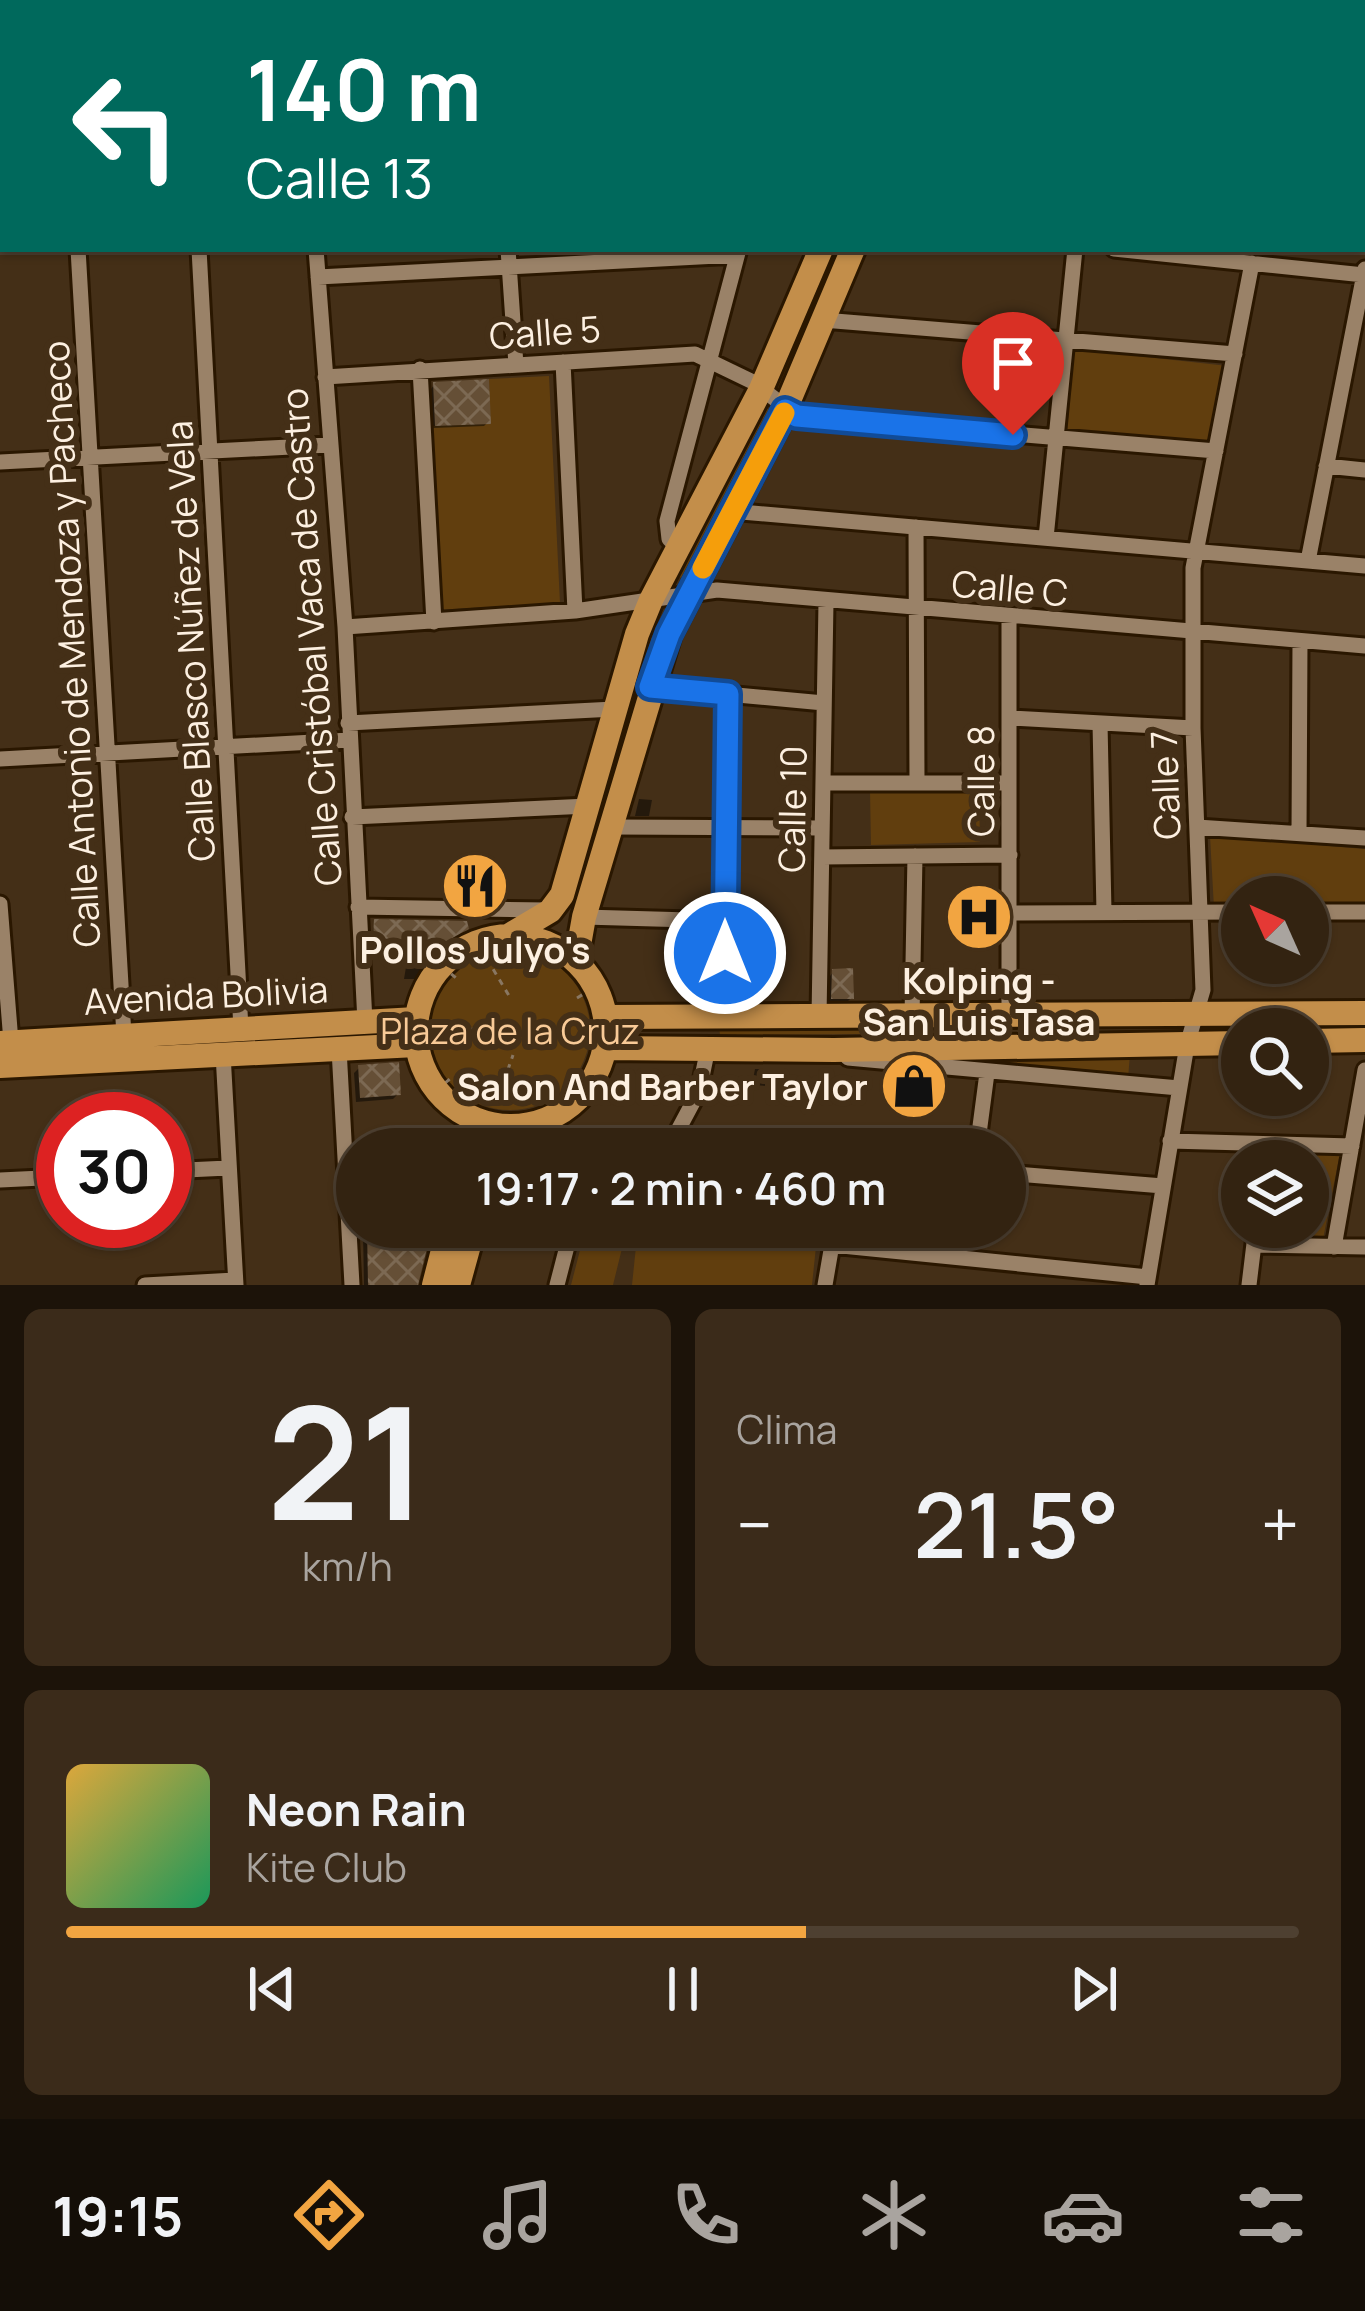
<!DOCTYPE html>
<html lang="es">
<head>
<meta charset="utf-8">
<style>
  body { margin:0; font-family:Manrope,sans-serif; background:#3b2b1a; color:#f1f3f6; height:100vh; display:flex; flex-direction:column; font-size:45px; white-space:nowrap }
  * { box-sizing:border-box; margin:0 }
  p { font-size:39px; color:#a9a49f }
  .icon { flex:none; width:66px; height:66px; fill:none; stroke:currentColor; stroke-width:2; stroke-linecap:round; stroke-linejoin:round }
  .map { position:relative; height:1285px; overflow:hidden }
  .drawer { display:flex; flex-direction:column; gap:24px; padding:24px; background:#1c1309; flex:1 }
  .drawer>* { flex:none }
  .banner { position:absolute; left:0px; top:0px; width:1365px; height:252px; box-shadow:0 3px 9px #0004,0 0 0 3px #4e4031; background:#00695c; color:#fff; overflow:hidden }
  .needle { width:78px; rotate:315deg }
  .buttons { position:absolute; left:1221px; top:876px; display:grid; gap:24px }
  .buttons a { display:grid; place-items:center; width:108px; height:108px; border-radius:50%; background:#332311; box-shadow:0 3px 9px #0004,0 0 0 3px #4e4031; font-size:60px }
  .speed { position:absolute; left:36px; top:1092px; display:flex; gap:24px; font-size:60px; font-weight:700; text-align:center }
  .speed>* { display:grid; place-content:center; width:156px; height:156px; border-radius:50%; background:#332311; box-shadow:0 3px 9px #0004,0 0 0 3px #4e4031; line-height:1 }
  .speed .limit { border:18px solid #d22; background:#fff; color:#111 }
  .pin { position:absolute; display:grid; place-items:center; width:102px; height:102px; color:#fff; margin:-123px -51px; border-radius:50% 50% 50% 0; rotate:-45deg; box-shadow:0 0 12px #0007 }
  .pin .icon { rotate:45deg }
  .me { position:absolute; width:132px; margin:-66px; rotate:0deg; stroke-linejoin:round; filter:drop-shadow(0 0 9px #0008) }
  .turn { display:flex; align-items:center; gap:42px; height:252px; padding:0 48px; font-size:54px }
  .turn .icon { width:156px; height:156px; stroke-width:2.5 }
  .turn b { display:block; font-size:84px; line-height:102px }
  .big { font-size:90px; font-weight:600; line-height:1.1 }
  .drawer .tile { flex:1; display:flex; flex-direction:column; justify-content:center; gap:18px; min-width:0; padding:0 42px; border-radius:18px; background:#3b2b1a }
  .drawer .dial { align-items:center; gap:0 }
  .dial b { font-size:156px; line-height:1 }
  .song { display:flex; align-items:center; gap:36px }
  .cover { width:144px; height:144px; border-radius:18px; background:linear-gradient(135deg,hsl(40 70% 55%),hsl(150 70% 35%)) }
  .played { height:12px; border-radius:6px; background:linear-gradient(90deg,#f2a541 60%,#4e4031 60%) }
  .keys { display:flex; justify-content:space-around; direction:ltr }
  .heat { display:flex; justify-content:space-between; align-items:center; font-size:66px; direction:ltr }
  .drawer .tiles { flex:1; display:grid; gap:24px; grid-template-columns:1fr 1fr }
  .tile:last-child { grid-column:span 2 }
  .trip { position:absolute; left:336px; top:1128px; width:690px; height:120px; border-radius:60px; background:#332311; box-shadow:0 3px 9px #0004,0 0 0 3px #4e4031; font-weight:600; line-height:120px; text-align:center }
  .tab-bar { display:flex; height:192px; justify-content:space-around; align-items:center; background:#140e07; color:#a9a49f }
  .tab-bar .icon { width:84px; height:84px }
  .tab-bar .on { color:#f2a541 }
  .tab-bar b { font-size:54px; color:#f1f3f6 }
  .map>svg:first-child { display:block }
</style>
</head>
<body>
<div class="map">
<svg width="1365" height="1285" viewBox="0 0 1365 1285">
  <defs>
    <pattern id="building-cross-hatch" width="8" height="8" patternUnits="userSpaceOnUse" patternTransform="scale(3)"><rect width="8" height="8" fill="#654f36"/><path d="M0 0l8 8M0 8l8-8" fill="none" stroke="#7c6953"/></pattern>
  </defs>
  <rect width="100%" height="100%" fill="#442f17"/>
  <path fill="#613e0e" d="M828,249h17l-64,143h-6l-2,-3z
    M1074,349l154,17 -14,79 -147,-14z
    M549,376l11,227 -124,7 -8,-184 62,-2 -1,-45z
    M764,406l7,5 -85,168 -5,-1 -4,-5z
    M654,625l6,3 -74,250 -9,-8 73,-243z
    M979,788l1,54 -109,3 -1,-54z
    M1210,836l155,13v57h-57v-9h-66v10l-28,1z
    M430 1030a80 80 0 1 1 160 0a80 80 0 1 1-160 0Z
    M719,1027h141v7l-140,1z
    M870,1053l260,1 -2,25z
    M1340,1153l-17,86h-62l1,-12h46v-66h-40v-6z
    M586,1227l40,5 -13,53h-42z
    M638,1227h180l-6,58h-180z"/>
  <path fill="#0007" d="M434,385l54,37 -4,4 -51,2 -2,-39z
    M639,799l13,1 -3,16h-14z
    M375,922l91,6 -18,17 -77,-6z
    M406,967h17l-8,12h-11z
    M833,972l18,26 -3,3 -19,1 1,-26z
    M359,1068l39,26 -5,5 -37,3 -2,-29z
    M755,1069h16l-3,17 -16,-1z
    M580,1130l7,11 -11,8h-10l-4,-7z
    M367,1227h56l-7,58h-52l-1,-53z"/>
  <path fill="url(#building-cross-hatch)" d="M489,379l2,45 -56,2 -2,-44z
    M374,919l93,2 2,8 -15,14 -81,-5z
    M853,968l1,31h-23l1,-30z
    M399,1062l2,33 -41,3 -2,-33z
    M367,1227h59l-2,12 5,1 -11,45h-50z"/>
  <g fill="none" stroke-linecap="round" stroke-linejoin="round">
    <defs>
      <path id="minor" d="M64,0v3
        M184,0v3
        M301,0v3
        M400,0v3
        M590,0v3
        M1153,0l42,3
        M0,1l21,-1
        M805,3v-3
        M1362,14l2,-14
        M1362,119h3
        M0,163h3
        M78,249l46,787
        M199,249l42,780
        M316,249l29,378 20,395
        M508,249l8,116
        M1114,249l250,26
        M318,277l419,-22
        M823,320l412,34
        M563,362l12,249
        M420,369l14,253
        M325,377l370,-23 58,28 44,34 419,35
        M0,462l329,-17
        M1326,466l39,4
        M730,511l635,55
        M916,527l1,255
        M1046,538l29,-289
        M678,548l-9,-9 -2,-18 72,-272
        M1308,561l57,-292
        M345,627l230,-16 142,-21 648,56
        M650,687l174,16
        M1010,718l183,10
        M348,723l266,-14
        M1100,723l4,189
        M0,759l350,-19
        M823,783h186
        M352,817l236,-11
        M613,827l209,1
        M1197,827l168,11
        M1299,833l1,-192
        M822,857l188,-2
        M0,904l11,138
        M358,907l189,3
        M1308,912h57
        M1011,913l231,-1
        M584,917l141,4
        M726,1017l1,-322
        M819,1017l7,-415
        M912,1017l3,-161
        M1009,1017v-399
        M339,1049l13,236
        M223,1054l13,231
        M848,1058l331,30
        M679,1135l34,10 37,4
        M1170,1141l182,5
        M668,1149l31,-58 9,-43
        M977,1149l10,-76
        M165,1171l63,-3
        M1005,1173l158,13
        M0,1180l63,-3
        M832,1245l316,32
        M1254,1245l111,2
        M1334,1247l31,-177
        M145,1285l90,-5
        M557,1285l15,-58
        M825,1285l10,-58
        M1147,1285l40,-240 16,-55 -10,-262v-160l59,-305
        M1249,1285l7,-58"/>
      <path id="primary" d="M923,3l1,-3
        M956,3l2,-3
        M508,936l42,-25 12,-16 75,-261 14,-34 110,-211 60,-140
        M416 1031a95 95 0 1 1 190 0a95 95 0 1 1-190 0Z
        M576,962l8,-45 85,-283 116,-224 68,-161
        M605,1017l760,-4
        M1308,1041l57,-1
        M0,1043l416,-24
        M604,1048l230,2 408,-7
        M0,1066l416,-21
        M468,1149l8,-29
        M434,1285l15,-58
        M458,1285l16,-58"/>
    </defs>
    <use href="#minor" stroke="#2a1700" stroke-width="21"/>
    <use href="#primary" stroke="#2a1700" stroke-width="30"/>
    <path stroke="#897762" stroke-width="3" stroke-dasharray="6 6" stroke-linecap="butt" d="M487,959l24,40
      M442,966l14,12
      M577,998l18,-11
      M434,1031l60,-3
      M554,1090l12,18
      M436,1091l15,-13
      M496,1104l17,-49"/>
    <use href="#minor" stroke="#9a8268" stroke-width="15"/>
    <use href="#primary" stroke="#c38e4a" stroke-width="24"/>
  </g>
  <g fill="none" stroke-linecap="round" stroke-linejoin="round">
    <defs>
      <path id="route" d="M725,953l3,-259 -78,-7 19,-53 116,-224 12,6 216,19"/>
    </defs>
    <use href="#route" stroke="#114b97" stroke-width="30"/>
    <use href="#route" stroke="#1a73e8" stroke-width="21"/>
    <path stroke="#f59e0b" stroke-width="21" d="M703,568l81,-155"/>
  </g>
  <defs>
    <symbol id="restaurant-disc" viewBox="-11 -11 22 22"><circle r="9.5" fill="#f2a541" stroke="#442f17"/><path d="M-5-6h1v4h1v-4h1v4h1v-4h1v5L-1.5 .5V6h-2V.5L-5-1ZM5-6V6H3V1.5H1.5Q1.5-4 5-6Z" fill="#111"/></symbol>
    <symbol id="hospital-disc" viewBox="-11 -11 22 22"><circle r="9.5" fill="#f2a541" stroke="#442f17"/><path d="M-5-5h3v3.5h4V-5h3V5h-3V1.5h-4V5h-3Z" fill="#111"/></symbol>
    <symbol id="shop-disc" viewBox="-11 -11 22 22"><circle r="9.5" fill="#f2a541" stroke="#442f17"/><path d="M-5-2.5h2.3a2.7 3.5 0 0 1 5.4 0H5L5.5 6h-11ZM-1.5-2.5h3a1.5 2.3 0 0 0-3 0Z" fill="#111"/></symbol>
  </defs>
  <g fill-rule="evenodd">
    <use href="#restaurant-disc" x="437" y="848" width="76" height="76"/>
    <use href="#hospital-disc" x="941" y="879" width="76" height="76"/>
    <use href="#shop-disc" x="876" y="1048" width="76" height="76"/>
  </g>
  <g text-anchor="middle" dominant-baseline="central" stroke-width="12" stroke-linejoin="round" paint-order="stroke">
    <g font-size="36" fill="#fdf0e1" stroke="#442f17">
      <text transform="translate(545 332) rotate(-4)">Calle 5</text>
      <text transform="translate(1010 588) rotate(5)">Calle C</text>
      <text transform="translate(311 637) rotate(-94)">Calle Cristóbal Vaca de Castro</text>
      <text transform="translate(190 641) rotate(-93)">Calle Blasco Núñez de Vela</text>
      <text transform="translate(71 644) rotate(-93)">Calle Antonio de Mendoza y Pacheco</text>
      <text transform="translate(980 781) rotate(-90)">Calle 8</text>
      <text transform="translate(1165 785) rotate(-92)">Calle 7</text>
      <text transform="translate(792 809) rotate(-89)">Calle 10</text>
      <text transform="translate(206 995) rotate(-3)">Avenida Bolivia</text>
    </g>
    <g font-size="36" font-weight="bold" fill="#fdf0e1" stroke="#442f17">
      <text x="475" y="949">Pollos Julyo's</text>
      <text x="979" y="980">Kolping -<tspan x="979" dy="41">San Luis Tasa</tspan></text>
      <text x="868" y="1086" text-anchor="end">Salon And Barber Taylor</text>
    </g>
    <g font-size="36" fill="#f8ca97" stroke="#442f17">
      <text x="510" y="1030">Plaza de la Cruz</text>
    </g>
  </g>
</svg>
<div class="buttons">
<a><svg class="needle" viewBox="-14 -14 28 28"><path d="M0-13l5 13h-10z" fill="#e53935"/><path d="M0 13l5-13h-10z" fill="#a9a49f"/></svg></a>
<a><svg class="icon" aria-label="search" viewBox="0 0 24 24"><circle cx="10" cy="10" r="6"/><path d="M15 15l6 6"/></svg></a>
<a><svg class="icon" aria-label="layers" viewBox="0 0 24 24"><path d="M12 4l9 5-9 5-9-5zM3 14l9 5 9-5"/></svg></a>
</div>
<div class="speed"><div class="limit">30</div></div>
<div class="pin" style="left:1013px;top:435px;background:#d93025"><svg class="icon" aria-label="arrive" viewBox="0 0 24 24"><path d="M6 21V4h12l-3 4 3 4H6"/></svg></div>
<svg class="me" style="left:725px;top:953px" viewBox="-20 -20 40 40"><circle r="17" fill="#1a73e8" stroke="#fff" stroke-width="3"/><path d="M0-11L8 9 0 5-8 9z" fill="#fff"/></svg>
<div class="trip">19:17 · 2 min · 460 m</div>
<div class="banner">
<div class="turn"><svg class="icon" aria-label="left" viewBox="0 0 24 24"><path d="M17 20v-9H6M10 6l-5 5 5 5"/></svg><div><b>140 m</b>Calle 13</div></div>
</div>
</div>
<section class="drawer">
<div class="tiles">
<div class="tile dial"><b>21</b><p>km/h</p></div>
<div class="tile"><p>Clima</p>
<div class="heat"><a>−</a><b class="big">21.5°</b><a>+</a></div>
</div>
<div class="tile">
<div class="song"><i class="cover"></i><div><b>Neon Rain</b><p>Kite Club</p></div></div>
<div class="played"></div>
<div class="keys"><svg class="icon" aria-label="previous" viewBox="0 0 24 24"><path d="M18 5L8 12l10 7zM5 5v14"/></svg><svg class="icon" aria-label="pause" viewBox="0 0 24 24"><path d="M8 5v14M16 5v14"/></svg><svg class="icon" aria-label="next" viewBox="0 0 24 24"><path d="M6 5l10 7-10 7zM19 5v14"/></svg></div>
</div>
</div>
</section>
<nav class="tab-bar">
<b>19:15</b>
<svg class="icon on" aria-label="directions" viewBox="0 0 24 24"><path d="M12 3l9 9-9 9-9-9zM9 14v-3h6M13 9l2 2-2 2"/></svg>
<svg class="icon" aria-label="music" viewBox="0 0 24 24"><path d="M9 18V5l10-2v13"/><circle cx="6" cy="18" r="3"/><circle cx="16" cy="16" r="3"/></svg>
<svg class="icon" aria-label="phone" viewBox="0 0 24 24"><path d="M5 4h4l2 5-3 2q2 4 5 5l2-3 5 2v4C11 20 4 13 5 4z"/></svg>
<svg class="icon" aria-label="climate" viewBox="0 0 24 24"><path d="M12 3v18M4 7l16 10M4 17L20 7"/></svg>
<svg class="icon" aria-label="car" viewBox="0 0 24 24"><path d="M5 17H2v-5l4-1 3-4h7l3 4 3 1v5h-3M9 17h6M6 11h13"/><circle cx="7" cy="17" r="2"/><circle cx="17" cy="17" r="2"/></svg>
<svg class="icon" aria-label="filters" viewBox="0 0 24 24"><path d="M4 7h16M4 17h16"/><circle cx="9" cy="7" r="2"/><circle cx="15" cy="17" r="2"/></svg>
</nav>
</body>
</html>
